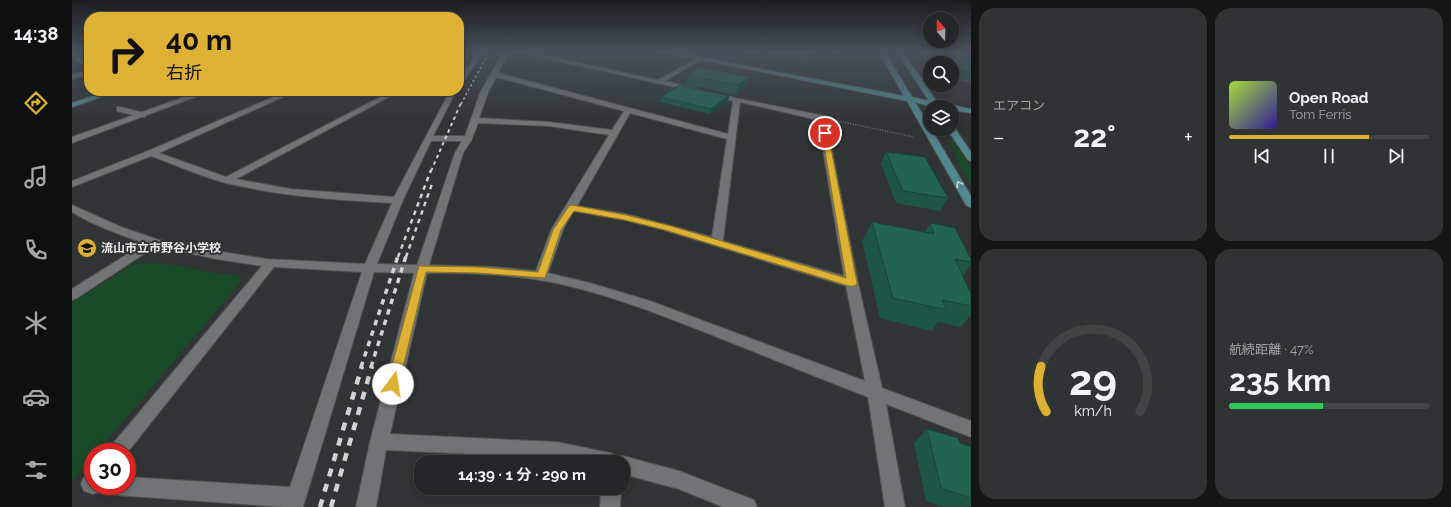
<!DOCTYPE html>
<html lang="ja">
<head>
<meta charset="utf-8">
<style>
  body { margin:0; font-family:Raleway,"Noto Sans JP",sans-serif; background:#303333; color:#f1f3f6; height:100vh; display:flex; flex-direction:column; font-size:15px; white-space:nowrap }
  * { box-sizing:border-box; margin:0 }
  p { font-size:13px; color:#a3a5a7 }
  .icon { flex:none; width:22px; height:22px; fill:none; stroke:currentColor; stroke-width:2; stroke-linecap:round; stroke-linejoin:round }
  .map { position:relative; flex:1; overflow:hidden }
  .sheet { display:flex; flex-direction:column; gap:8px; padding:8px; background:#141515; width:480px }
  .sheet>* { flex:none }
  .hud { position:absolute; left:12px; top:12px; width:380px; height:84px; border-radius:16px; box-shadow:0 2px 10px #0003,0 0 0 1px #414444; background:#ddb133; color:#111; overflow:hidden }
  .needle { width:26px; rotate:340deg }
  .fabs { position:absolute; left:851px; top:12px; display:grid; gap:8px }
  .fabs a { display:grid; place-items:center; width:36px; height:36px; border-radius:50%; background:#242727; box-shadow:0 2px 10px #0003,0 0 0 1px #414444; font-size:20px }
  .speed { position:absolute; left:12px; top:443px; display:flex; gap:8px; font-size:20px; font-weight:700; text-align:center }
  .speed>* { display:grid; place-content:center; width:52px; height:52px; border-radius:50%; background:#242727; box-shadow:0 2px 10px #0003,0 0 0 1px #414444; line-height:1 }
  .speed .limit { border:6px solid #d22; background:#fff; color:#111 }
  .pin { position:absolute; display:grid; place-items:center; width:34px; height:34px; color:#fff; margin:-17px; border:2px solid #fff; border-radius:50%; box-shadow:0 1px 4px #0007 }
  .me { position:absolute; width:44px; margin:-22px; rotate:14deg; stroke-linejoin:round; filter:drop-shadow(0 0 3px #0008) }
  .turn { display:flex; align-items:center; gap:14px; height:84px; padding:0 16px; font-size:18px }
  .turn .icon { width:52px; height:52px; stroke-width:2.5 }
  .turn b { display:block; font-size:28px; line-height:34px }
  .big { font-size:30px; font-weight:700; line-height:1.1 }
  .sheet .widget { flex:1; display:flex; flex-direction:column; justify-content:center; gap:6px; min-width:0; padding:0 14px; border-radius:16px; background:#303333 }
  .sheet .dial { align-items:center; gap:0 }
  .dial svg { height:104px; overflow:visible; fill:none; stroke:#414444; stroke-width:7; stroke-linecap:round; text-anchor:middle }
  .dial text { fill:#f1f3f6; stroke:none }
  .song { display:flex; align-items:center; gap:12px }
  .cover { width:48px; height:48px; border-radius:6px; background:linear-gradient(135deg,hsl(80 70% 55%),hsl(250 70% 35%)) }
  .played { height:4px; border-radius:2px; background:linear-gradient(90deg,#ddb133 70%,#414444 70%) }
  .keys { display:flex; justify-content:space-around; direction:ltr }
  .heat { display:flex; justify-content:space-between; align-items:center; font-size:22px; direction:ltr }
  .charge { height:6px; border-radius:3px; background:linear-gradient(90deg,#34c759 47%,#414444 0) }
  .sheet .tiles { flex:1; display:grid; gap:8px; grid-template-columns:repeat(2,1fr) }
  .trip { position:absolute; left:342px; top:455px; width:216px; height:40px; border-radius:16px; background:#242727; box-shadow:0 2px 10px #0003,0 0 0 1px #414444; font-weight:700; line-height:40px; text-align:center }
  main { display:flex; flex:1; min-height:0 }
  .dock { display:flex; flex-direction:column; width:72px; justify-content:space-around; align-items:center; background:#0e1010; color:#a3a5a7 }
  .dock .icon { width:28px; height:28px }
  .dock .active { color:#ddb133 }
  .dock b { font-size:18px; color:#f1f3f6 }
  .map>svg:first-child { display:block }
</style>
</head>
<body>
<main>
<nav class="dock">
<b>14:38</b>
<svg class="icon active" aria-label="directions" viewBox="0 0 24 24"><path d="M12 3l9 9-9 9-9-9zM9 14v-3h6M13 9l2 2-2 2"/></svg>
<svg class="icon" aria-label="music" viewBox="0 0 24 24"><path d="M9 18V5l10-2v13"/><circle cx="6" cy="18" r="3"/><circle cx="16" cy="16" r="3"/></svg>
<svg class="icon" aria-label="phone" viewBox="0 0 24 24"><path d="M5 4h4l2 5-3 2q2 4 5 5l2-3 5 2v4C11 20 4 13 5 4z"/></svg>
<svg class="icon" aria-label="climate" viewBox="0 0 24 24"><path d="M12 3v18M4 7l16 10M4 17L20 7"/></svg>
<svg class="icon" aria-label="car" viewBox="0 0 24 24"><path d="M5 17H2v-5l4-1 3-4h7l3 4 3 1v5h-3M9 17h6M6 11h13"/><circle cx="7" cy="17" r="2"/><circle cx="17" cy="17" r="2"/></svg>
<svg class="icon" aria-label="filters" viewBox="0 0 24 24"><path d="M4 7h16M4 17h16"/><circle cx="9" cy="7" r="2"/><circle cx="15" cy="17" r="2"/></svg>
</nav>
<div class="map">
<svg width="899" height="507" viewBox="0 0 899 507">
  <rect width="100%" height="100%" fill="#303434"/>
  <path fill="#1a4b28" d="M878,140h3l18,28v18l-12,-22z
    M63,263l33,1 41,8 30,4 2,6 -144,170h-4v4l-21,25v-178z"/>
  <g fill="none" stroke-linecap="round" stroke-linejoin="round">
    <defs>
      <path id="lane" d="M60,91h11l8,3 -4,2z
        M45,107h3l25,6 1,2 -1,2h-3l-25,-6z"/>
      <path id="street" d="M0,52h5l3,6 9,5v4l-14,-7z
        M406,52h6l-23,32 -2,1v-7z
        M431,52h6l-11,21 230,61 5,-33 -22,-6v-2l114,23 33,167 24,105 89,33v16l-85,-33 19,103h-20l-17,-110c-54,-21 -108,-43 -161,-64 -51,-20 -102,-40 -156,-51 -41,-8 -82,-9 -124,-9l-37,161 167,8 53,11 7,3 1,2 5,-2 56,15 75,29 3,7h-34l-44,-18 -56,-15v-12h-50l-16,-4 -171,-8 -10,57h-20l14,-65 44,-169 -40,-1 -71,235h-20l-168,-12 -7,-2 -3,-7h22v-9l163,10 72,-215 -88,-5 -147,186v-1h-19l3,-6 151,-180 -46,-7 -60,-13 -79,52 -5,2v-11l73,-46c-25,-8 -50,-17 -73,-31v-7l49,22 38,13 31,7 77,12 98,5 27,-61c-56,-3 -112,-7 -166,-20 -26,-7 -50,-18 -75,-27l-79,31v-6l76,-30 139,-60h9l-137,62 67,24 166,-86h8l-164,88 55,10 103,8 56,-106h6l-23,45h32l15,-43zM424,77l128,34 -12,19 -63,-8 -70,-4 9,-25zM668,102l78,18 26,156 -121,-35zM558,113l97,26 -15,98 -86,-23 -49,-8zM406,123l71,3 60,9 -58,95 -15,41 -41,-4 -66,-2 34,-112 9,-14zM359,141h31l-7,12 -38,112 -40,-1 26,-64zM501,211l52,9 39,10 182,56 19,95 -215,-80 -60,-18 -42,-10 15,-43z
        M446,52h10l130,28 41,-23 5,1 -39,23 29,7v2l-2,1z
        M17,70v4l-17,5v-4z
        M129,91h10l-139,52v-6z
        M21,473v13h9l-2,6 -7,2 -9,-3 -3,-7 3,-7z
        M529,488h20l-1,19h-20z"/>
      <path id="secondary" d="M590,52h11l231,44 -25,-44h6l27,45 17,4 -32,-49h6l34,50 34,7v4l-19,-3v-3h-19l-18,-5 56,94v12l-5,-3 -59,-104z
        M36,91h10l-46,16v-4z
        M880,127h2l17,25v9l-3,-1 -21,-31h5z"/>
    </defs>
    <use href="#lane" stroke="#4f5252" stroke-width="2"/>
    <use href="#street" stroke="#4f5252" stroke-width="2"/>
    <use href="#secondary" stroke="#4f5252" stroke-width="2"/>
    <path stroke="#6b6f6f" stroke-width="1.5" stroke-dasharray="1 1.5" stroke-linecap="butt" d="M757,52l15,1
      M784,54l14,2
      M880,79l19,2
      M766,121l76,16"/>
    <use href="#lane" fill="#707474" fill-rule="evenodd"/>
    <use href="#street" fill="#707474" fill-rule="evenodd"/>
    <use href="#secondary" fill="#51878e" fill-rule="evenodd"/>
    <path stroke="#d1d4d4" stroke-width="1.5" stroke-dasharray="2.5 2.5" stroke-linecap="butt" d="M389,104l28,-52"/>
    <path stroke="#d1d4d4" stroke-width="2" stroke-dasharray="3.5 3.5" stroke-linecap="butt" d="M359,171l30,-68"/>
    <path stroke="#d1d4d4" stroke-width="2.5" stroke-dasharray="4.5 4.5" stroke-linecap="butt" d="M326,257l33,-87
      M334,257l26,-73"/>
    <path stroke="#d1d4d4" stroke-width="3.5" stroke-dasharray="5.5 5.5" stroke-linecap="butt" d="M289,367l37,-111
      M299,367l35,-111"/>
    <path stroke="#d1d4d4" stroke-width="4.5" stroke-dasharray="8 8" stroke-linecap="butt" d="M248,507l42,-141
      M259,507l41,-141"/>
  </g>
  <path fill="#1e5646" d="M675,52h67l-4,9 -63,-7z
    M846,52h53v28l-19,-2v-15h-22v5z
    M616,75l61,2 -2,9 -11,9 -50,-11z
    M657,96l-1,5 -18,13 -50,-12 1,-5z
    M814,152l62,46 -8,13 -44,-8 -15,-40z
    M800,222l53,10 5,-9 41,36v5l-8,12 8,18v21l-10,12 -23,-5 -6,9 -52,-13 -18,-77z
    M855,429l33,14 11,4v60h-27l-18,-6 -12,-58z"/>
  <path fill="#184639" d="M677,77l-2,9 -11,9 2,-10z
    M657,96l-1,5 -18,13 1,-5z"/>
  <path fill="#236451" stroke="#184639" d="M856,52h43v19l-19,-2v-6h-15z
    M628,67l49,10 -11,8 -50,-10z
    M607,85l50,11 -18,13 -50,-12z
    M814,152l39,5 23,41 -45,-7z
    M800,222l62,12 -4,-11 25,5 16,31v3l-16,-3 16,35v12l-29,-6 5,10 -54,-12z
    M855,429l31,9 2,5 11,4v51l-30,-10z"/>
  <defs><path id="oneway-chevron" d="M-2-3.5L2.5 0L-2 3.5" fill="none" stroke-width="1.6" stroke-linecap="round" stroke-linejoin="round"/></defs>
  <use stroke="#c4d4d5" href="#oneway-chevron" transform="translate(887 184) rotate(-120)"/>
  <linearGradient id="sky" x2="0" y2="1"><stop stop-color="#1a1d1d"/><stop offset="0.42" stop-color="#48505c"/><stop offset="1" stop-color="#48505c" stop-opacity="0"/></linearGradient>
  <rect width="899" height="123" fill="url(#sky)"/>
  <path fill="#ddb133" stroke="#907321" d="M753,131l3,2 29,150 -2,3h-6l-184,-56 -40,-10 -51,-9 -13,19 -16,48 -67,-5 -52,-1 -27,112 -2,3 -4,2 -4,-2 -2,-3 32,-118 59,1 60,5 15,-42 16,-24 3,-1 54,10 45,11 175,52 -24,-145z"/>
  <defs>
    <symbol id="school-disc" viewBox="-11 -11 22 22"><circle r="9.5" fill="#ddb133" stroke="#303434"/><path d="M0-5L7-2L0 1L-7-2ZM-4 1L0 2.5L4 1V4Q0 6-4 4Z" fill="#111"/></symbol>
  </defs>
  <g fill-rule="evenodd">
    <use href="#school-disc" x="4" y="237" width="22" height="22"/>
  </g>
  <g text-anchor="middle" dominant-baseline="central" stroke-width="4" stroke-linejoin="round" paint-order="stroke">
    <g font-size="12" font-weight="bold" fill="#eaeded" stroke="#303434" text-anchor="start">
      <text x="29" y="248">流山市立市野谷小学校</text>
    </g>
  </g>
</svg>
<div class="fabs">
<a><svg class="needle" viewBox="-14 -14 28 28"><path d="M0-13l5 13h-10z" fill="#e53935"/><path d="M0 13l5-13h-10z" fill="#a3a5a7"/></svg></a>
<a><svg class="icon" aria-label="search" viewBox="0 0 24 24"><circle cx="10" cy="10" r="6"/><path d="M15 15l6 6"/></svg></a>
<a><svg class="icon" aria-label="layers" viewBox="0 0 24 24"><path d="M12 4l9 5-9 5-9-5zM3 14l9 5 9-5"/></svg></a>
</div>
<div class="speed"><div class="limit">30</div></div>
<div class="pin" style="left:753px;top:133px;background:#d93025"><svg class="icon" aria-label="arrive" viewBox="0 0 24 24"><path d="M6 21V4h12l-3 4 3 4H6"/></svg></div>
<svg class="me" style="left:321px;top:384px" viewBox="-20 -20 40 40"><circle r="19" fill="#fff"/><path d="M0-13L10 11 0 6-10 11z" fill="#ddb133"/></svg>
<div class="trip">14:39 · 1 分 · 290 m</div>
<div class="hud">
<div class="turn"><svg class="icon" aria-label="right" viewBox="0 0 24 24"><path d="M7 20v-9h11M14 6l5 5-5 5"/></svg><div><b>40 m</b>右折</div></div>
</div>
</div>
<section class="sheet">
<div class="tiles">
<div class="widget"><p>エアコン</p>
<div class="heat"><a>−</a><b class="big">22°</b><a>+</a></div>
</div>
<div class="widget">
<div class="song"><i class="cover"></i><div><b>Open Road</b><p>Tom Ferris</p></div></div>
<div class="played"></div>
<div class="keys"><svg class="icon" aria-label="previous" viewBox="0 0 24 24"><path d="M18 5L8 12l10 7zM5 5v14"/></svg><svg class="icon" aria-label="pause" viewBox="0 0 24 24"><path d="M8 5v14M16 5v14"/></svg><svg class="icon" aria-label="next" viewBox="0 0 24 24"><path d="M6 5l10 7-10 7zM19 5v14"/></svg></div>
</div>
<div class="widget dial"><svg viewBox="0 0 100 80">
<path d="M14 69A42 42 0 1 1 86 69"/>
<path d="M14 69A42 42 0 0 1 10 34" stroke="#ddb133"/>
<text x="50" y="56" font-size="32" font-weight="700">29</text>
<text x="50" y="72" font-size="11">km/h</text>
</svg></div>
<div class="widget"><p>航続距離 · 47%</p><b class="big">235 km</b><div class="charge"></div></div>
</div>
</section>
</main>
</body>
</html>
